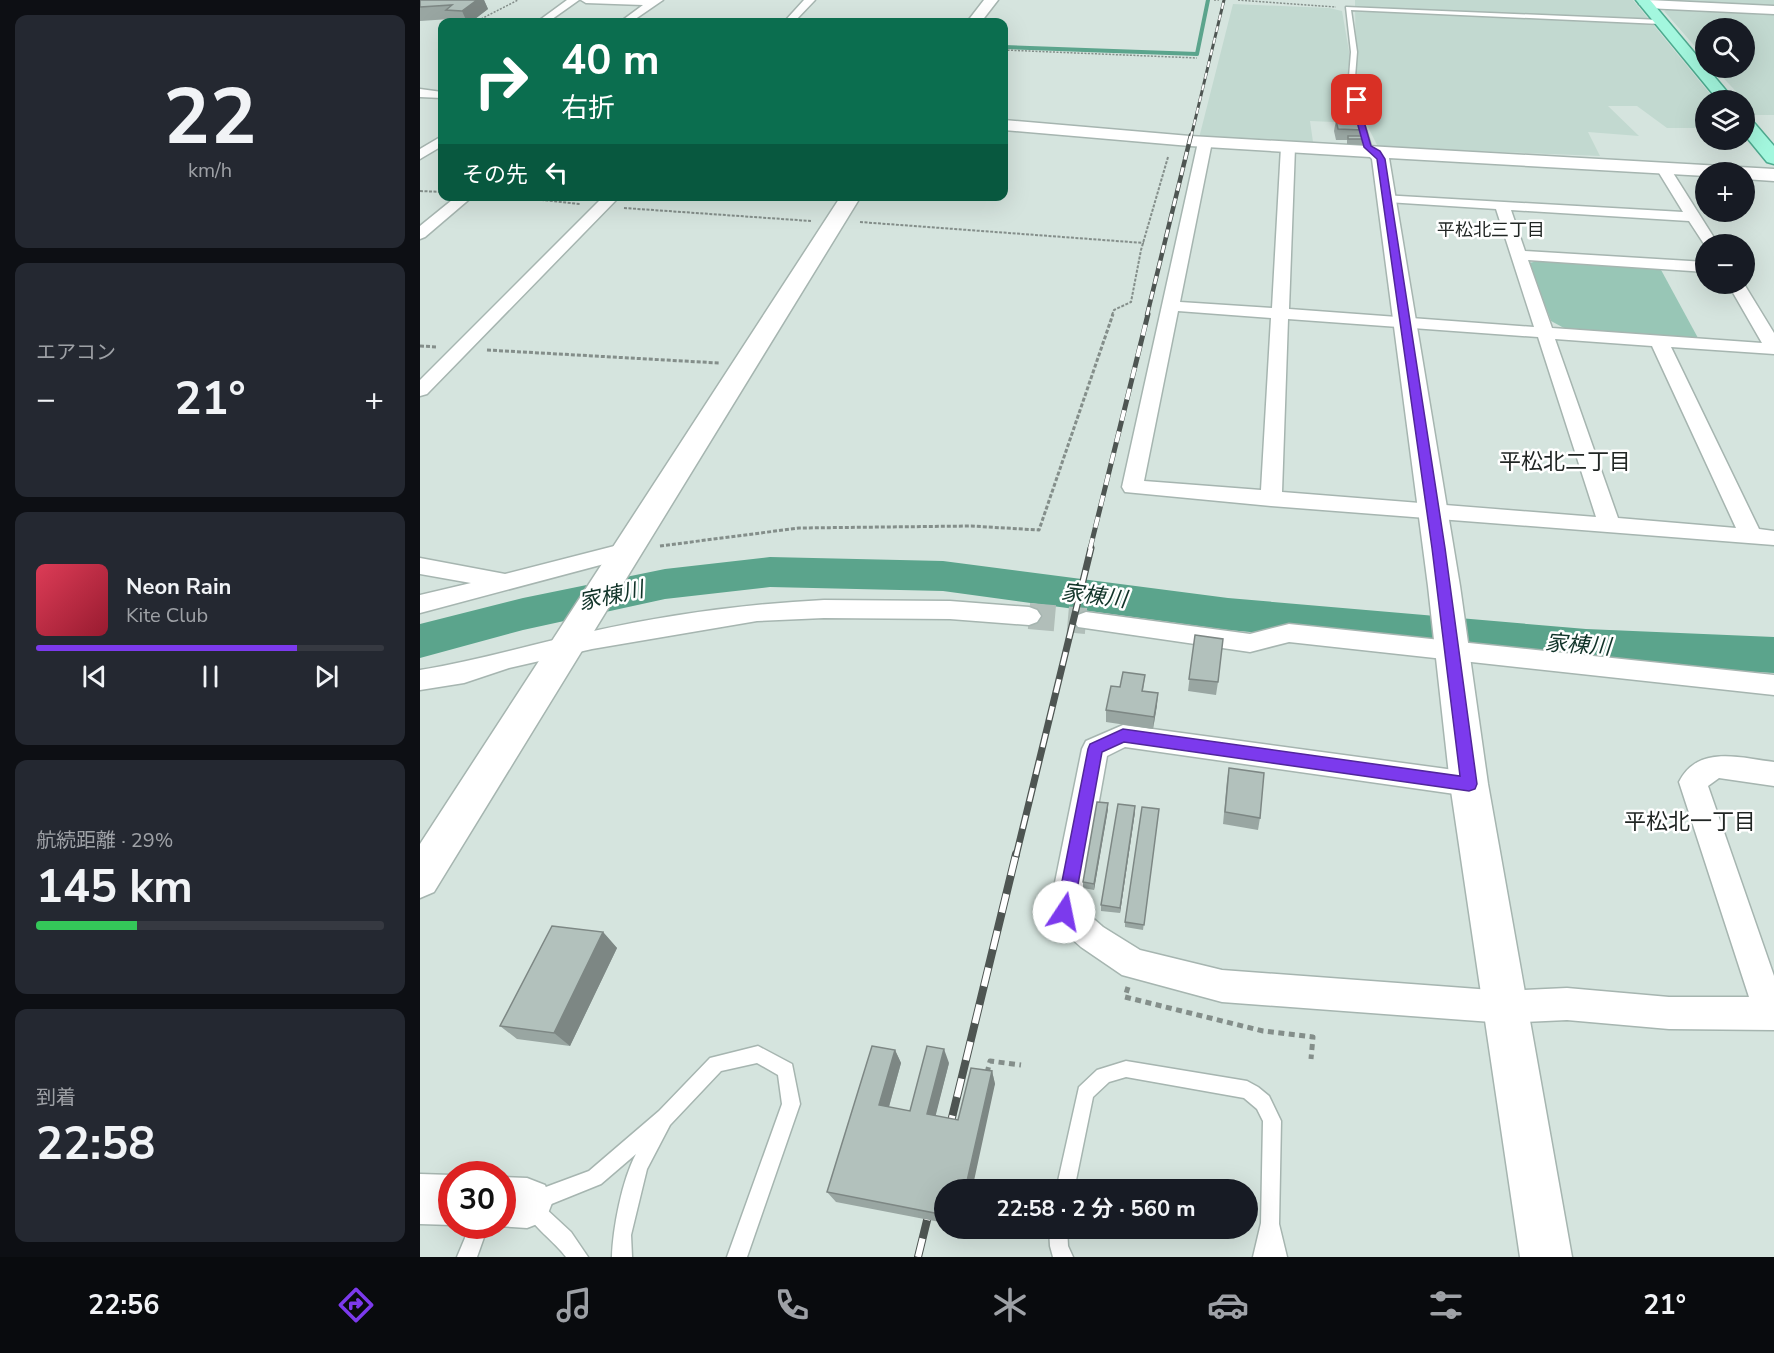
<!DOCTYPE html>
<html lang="ja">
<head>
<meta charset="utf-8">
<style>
  body { margin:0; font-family:"Nunito Sans","Noto Sans JP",sans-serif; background:#242831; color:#f1f3f6; height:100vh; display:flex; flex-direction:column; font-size:22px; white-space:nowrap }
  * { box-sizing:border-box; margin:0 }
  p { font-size:20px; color:#9ea1a6 }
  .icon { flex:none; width:33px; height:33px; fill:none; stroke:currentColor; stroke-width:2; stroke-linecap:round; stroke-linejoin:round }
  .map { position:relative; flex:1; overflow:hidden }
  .details { display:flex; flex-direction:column; gap:15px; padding:15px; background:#0d0f14; width:420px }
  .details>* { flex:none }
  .guide { position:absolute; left:18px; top:18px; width:570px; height:183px; border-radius:12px; box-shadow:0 6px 24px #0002; background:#0b6e4f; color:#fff; overflow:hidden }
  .buttons { position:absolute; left:1275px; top:18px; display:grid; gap:12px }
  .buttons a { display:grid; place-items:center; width:60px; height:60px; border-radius:50%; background:#171b24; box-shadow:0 6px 24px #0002; font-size:30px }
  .speed { position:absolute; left:18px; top:1161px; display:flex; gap:12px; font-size:30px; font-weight:700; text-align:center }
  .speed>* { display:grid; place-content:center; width:78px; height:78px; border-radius:50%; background:#171b24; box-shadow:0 6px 24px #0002; line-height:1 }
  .speed .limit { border:9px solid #d22; background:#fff; color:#111 }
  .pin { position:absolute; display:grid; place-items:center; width:51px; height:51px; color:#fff; margin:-26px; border-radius:12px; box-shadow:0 3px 9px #0006 }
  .me { position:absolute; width:66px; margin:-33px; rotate:11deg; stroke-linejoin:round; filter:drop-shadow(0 0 4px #0008) }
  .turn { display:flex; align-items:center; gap:21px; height:126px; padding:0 24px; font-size:27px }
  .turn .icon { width:78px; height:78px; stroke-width:2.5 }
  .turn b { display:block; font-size:42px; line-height:51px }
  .then { display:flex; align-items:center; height:57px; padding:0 24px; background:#0003; gap:12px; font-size:22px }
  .big { font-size:45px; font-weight:700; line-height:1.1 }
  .details .tile { flex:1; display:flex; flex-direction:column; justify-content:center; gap:9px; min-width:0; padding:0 21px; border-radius:12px; background:#242831 }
  .details .dial { align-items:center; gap:0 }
  .dial b { font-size:78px; line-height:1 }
  .song { display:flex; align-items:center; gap:18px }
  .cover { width:72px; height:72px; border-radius:9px; background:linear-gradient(135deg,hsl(350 70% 55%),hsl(350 70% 35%)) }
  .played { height:6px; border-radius:3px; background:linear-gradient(90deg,#7c3aed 75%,#363941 75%) }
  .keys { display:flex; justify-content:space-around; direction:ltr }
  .heat { display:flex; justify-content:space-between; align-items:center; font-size:33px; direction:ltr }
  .charge { height:9px; border-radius:4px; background:linear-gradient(90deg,#34c759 29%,#363941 0) }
  .trip { position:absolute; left:514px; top:1179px; width:324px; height:60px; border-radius:30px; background:#171b24; box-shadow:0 6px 24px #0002; font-weight:700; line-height:60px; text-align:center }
  .menu { display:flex; height:96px; justify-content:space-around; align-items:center; background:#090b0e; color:#9ea1a6 }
  .menu .icon { width:42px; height:42px }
  .menu .current { color:#7c3aed }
  .menu b { font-size:27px; color:#f1f3f6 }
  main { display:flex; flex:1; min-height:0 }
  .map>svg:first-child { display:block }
</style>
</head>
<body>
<main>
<section class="details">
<div class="tile dial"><b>22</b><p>km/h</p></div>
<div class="tile"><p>エアコン</p>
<div class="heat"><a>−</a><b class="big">21°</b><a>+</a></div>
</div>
<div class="tile">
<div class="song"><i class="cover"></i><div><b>Neon Rain</b><p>Kite Club</p></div></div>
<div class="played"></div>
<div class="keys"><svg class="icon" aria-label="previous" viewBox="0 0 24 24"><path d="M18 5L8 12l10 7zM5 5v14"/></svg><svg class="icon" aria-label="pause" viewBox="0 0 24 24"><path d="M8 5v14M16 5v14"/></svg><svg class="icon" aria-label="next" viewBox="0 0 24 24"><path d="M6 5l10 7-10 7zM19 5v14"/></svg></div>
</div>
<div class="tile"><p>航続距離 · 29%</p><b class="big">145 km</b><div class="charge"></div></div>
<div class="tile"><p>到着</p><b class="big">22:58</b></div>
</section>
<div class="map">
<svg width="1354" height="1257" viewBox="0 0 1354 1257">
  <rect width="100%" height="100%" fill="#d5e4de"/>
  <path fill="#c2d9d0" d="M935,0h278l82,100h-9l-1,28h-38l-30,-22h-29l31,30 -51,-4 12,24 -222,-9 -18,-36 -4,-34z
    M1234,0h120v8l-117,-5z
    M813,4l96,4 13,3 8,46 -2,14 4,40 6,12 -48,-2 3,21 -114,-4z
    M1251,8l103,4v103h-20l-10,-15 -30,-32h30v-40h-38l-1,30 -41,-47z"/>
  <path fill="#98c6b6" d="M1123,260l117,8 38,70 -134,-10 -13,-7 -22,-58z"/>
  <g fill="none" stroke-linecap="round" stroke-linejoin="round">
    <path stroke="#5ba48c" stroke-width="4" d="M584,47l193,7 11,-54"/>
    <path fill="#5ba48c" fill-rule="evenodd" d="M350,557l173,4 285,37 358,31 188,8v36l-188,-10 -358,-33 -285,-39 -173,-4 -105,12 -142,31 -103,28v-34l103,-26 142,-29z"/>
    <path stroke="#b1beb9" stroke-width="26" stroke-dasharray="26 13" stroke-linecap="butt" d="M609,616l57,5"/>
    <defs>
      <path id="lane" d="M926,7l315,13 3,2 -3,2 -310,-14 6,42 -2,25 5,34 11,35 9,7 -3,2 -12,-8 -11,-36 -5,-34 2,-25z
        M338,1046l34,18 8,40 -53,153h-20l55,-153 -4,-29 -21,-12 -36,8 -51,54 -23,44 -16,66 1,22h-20c1,-29 10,-77 24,-103l-35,30 -57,23 27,25 17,25h-22c-11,-15 -34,-31 -41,-47l2,-5 -2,-4 2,-7 62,-23 70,-60 51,-53z
        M706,1061l121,20 11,6 11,9 12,25 -2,103 8,33h-34l8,-34 2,-102 -6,-12 -13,-11 -118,-21 -17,5 -16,15 -19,93h-18l23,-103 18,-17z
        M50,1226h18l-11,31h-20z
        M629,1228h18l1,18 5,11h-20l-3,-11z"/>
      <path id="street" d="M147,0h12l-31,22h-11z
        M161,0h82l-32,22h-11l23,-17 -57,-2z
        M384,0h11l-21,22h-10z
        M0,89l22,3v6l-22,-1z
        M22,136v10l-22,13v-10z
        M785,138l7,4 -32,160 92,6 9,-161 7,-4 7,4 -6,162 245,18 -38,-118 -109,-7 -5,-1 -2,-3 2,-3 301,17 -27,-44 7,-4 5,1 50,79h-12v3l-17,-26 -178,-11 14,41 181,11v10l-178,-12 24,68 210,15 -34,-59h16l30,49v21l-103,-7 88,182 15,2v14l-503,-39 -146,-14 -3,-5 76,-345zM758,311l93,7 -10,172 -117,-9zM868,319l250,18 58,180 -314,-25zM1135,339l97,7 84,182 -118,-10z
        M37,196h16l-48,41 -5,2v-13z
        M184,196h16l-193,198 -7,2v-16z
        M210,542l8,3 3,5 -3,5 -218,58v-18l51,-12 -51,-9v-16l85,16z
        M404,600l126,1 79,6 8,3 4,6 -4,6 -8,3 -79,-6 -126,-1 -67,3 -165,28 -83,19 -45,15 -44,7v-20c57,-9 112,-26 169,-38 77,-17 156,-28 235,-32z
        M666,612l164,22 39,-10 485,51v20l-485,-53 -39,10 -172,-25 -4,-6 4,-6z
        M703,725l346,47 10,4 4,8 -4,8 -10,4 -344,-49 -18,9 -27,151 23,20 37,23 82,20 283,21 62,-3 102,9h80l-70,-215c19,-38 62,-24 95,-20v24l-55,-8 -11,8 66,190v54l-105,-1 -102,-9 -62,3 -283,-21 -100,-27 -41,-28 -28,-25 -4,-10 33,-163 4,-8z"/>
      <path id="secondary" d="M564,0h14l-17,22h-14z
        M1228,0l126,6v8l-128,-6 -7,-4 2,-3z
        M584,120l186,16 584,33v12l-30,-2v-7h-38v4l-317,-18 71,428 28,198 84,473h-52l-70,-473 -22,-198 -56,-427 -2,-2 -180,-11 -186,-16z
        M421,196h20l-427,696 -14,6v-54z
        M0,1174l32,1v50l-32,-1z
        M82,1177l25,1 18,7 7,18 -7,18 -18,7 -30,-2h5z"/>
      <path id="primary" d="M1216,0h14l84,100h-16z
        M1324,117l6,1 24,28v18l-7,-2 -23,-28z"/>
    </defs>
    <use href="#lane" stroke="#a6b5b0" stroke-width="3"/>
    <use href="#street" stroke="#a6b5b0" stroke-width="3"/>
    <use href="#secondary" stroke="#a6b5b0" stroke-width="3"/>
    <use href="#primary" stroke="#4eaa8f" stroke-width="3"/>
    <path stroke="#848e8a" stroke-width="1.5" stroke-dasharray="2 1.5" stroke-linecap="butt" d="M794,0h5
      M818,0l98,7
      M55,22l43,-22
      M584,50l193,8"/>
    <path stroke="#848e8a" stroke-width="2" stroke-dasharray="3 1.5" stroke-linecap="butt" d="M0,191l22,1
      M85,196l75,8
      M204,208l187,13
      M440,222l284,21
      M692,315l2,-5 17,-8 10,-52 27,-93"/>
    <path stroke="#848e8a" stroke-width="3" stroke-dasharray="4 2" stroke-linecap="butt" d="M0,346l17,1
      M67,350l232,13
      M240,546l139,-18 172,-2 68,4 74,-216"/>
    <path stroke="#848e8a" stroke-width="5" stroke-dasharray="6 4.5" stroke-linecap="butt" d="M708,987l-3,10 138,34 50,6 -2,22
      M567,1073l3,-12 31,4"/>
    <use href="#lane" fill="#fff" fill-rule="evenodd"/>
    <use href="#street" fill="#fff" fill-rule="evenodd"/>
    <use href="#secondary" fill="#fff" fill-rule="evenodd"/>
    <use href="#primary" fill="#a3f7de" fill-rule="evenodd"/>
    <defs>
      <path id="rail-far4" d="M771,137l33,-137"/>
      <path id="rail-far3" d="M727,315l44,-180"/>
      <path id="rail-far2" d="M670,549l58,-235"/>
      <path id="rail-far1" d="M596,856l75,-308"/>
      <path id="rail" d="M528,1134l68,-280
        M498,1257l13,-53"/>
    </defs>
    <use href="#rail-far4" stroke="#4e5552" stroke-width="3"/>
    <use href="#rail-far3" stroke="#4e5552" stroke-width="4.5"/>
    <use href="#rail-far2" stroke="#4e5552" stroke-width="5"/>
    <use href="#rail-far1" stroke="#4e5552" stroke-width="7"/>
    <use href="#rail" stroke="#4e5552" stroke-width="8"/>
    <use href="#rail-far4" stroke="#fff" stroke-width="2" stroke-dasharray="6" stroke-linecap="butt"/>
    <use href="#rail-far3" stroke="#fff" stroke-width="3" stroke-dasharray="8" stroke-linecap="butt"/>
    <use href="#rail-far2" stroke="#fff" stroke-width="4" stroke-dasharray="11" stroke-linecap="butt"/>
    <use href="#rail-far1" stroke="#fff" stroke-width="4.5" stroke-dasharray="14" stroke-linecap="butt"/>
    <use href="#rail" stroke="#fff" stroke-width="6" stroke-dasharray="19" stroke-linecap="butt"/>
  </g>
  <path fill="#99a6a2" d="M0,0h64l4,9 -17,13h-20l-1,-3 -30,2z
    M916,120l27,10 -1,15 -15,-1v-4h-11l-2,-9z
    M775,635l23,47 -2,13 -28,-4z
    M725,675l-2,16 14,14 -4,24 -47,-7v-12l14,-23z
    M809,768l31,50 -2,12 -35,-6 4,-44z
    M688,803v6l-14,81 -11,-2v-6z
    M739,809l-16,121 -18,-3v-5z
    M715,812l-15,101 -19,-2v-6z
    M183,932l14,16 -47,98 -53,-7 -17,-13z
    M475,1050l6,13 -12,44 21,4 39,-48 -14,53 23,4 34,-49 3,13 -50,106v33l-109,-21 -9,-10z"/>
  <path fill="#7d8784" d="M57,0h7l4,9 -17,13h-4l-5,-11z
    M738,693l-1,12 -4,24 1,-12z
    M688,803v6l-14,81v-6z
    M715,806v6l-15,101v-5z
    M183,932l14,16 -47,98 -16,-13z
    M524,1049l5,14 -16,63 -6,-12z
    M475,1050l6,13 -15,54 -7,-12z
    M572,1071l3,13 -23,106h-7z"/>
  <path fill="#b2c1bc" stroke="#7d8784" stroke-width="1.5" d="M0,0h57l-15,11 -16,-1 6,-5 -32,2z
    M916,120l25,1 2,9 -25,-1z
    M928,136h14l1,3h-15z
    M775,635l28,4 -5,43 -29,-3z
    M703,672l22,3 -3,16 16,2 -4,24 -48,-7 5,-24 9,1z
    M809,768l35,5 -4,45 -35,-6z
    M677,802l11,1 -14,81 -11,-2z
    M698,804l17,2 -15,102 -19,-3z
    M722,807l17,2 -15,116 -19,-3z
    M132,926l51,6 -49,101 -54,-7z
    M452,1046l23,4 -16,55 31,6 17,-65 17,3 -17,65 31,6 13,-52 21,3 -27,119h-20v25l-118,-23z"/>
  <path fill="#7c3aed" stroke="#51269a" stroke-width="1.5" d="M937,98l3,2 1,11 10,35 9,5 5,8 60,389 32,236 -2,5 -6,2 -345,-49 -22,10 -29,160 -2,5 -7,3 -6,-3 -2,-5 32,-163 2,-5 33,-15 337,47 -28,-228 -55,-389 -13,-12 -10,-36 -1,-11z"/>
  <g text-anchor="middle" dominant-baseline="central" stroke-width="5" stroke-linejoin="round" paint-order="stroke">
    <g font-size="18" fill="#212624" stroke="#fff">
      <text x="1071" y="230">平松北三丁目</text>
    </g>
    <g font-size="22" fill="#212624" stroke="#fff">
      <text x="1145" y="462">平松北二丁目</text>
      <text x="1270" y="822">平松北一丁目</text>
    </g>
    <g font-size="22" font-style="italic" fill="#103328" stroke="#fff">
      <text transform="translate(191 596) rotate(-12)">家棟川</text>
      <text transform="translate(674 596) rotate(7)">家棟川</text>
      <text transform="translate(1158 645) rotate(4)">家棟川</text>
    </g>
  </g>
</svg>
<div class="buttons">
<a><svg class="icon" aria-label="search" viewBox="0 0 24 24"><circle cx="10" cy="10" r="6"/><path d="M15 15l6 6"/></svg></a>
<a><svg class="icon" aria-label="layers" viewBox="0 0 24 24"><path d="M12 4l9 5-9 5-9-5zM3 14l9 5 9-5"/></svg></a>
<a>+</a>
<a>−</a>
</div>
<div class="speed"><div class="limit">30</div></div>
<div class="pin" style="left:937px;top:100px;background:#d93025"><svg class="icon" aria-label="arrive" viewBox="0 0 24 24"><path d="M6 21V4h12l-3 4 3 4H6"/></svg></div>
<svg class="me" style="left:644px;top:912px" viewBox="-20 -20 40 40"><circle r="19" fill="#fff"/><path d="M0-13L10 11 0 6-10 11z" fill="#7c3aed"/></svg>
<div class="trip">22:58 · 2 分 · 560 m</div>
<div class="guide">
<div class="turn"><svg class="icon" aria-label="right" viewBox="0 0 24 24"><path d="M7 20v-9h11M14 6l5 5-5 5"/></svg><div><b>40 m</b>右折</div></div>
<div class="then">その先<svg class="icon" aria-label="left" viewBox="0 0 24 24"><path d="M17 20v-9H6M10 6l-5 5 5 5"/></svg></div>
</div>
</div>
</main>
<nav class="menu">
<b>22:56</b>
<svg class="icon current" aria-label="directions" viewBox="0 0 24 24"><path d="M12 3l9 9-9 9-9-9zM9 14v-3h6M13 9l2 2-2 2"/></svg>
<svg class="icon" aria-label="music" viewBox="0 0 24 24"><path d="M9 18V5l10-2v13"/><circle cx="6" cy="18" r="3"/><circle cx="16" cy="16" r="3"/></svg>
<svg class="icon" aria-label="phone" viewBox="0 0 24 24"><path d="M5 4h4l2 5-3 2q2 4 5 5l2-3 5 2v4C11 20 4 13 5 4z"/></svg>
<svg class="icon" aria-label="climate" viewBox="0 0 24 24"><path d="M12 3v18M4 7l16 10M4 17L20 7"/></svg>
<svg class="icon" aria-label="car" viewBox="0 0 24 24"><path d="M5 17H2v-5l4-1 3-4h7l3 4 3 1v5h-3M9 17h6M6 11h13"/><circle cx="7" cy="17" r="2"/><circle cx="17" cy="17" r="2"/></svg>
<svg class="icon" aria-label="filters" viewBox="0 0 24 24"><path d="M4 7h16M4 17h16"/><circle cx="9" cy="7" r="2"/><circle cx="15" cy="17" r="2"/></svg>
<b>21°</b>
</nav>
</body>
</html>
